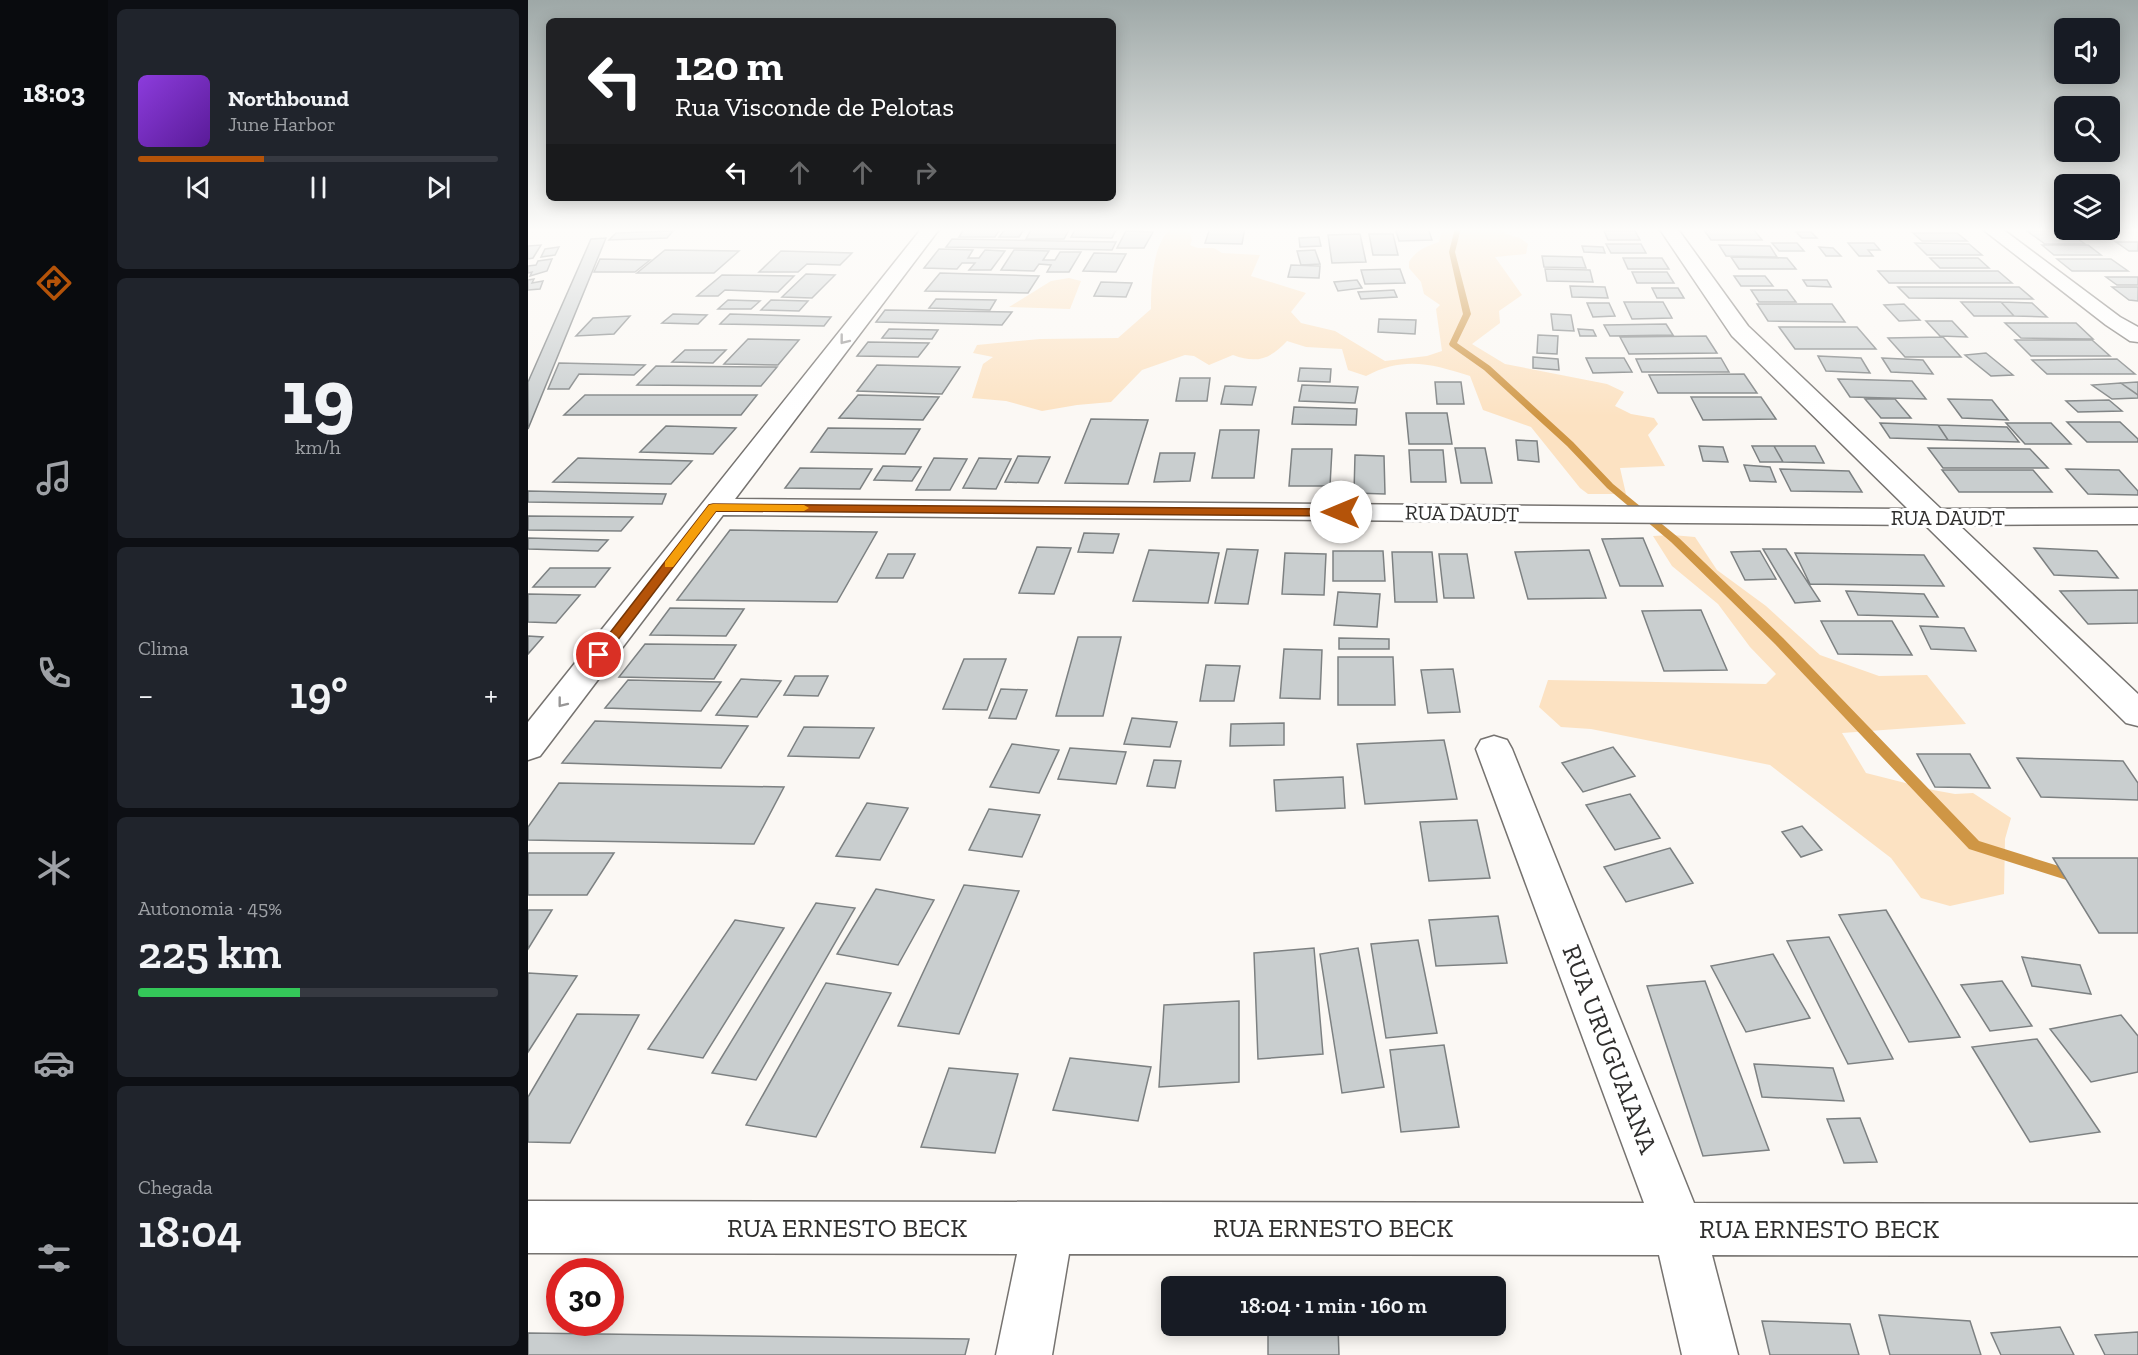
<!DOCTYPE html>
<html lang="pt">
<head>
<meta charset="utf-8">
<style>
  body { margin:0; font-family:"Zilla Slab",serif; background:#20242c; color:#f1f3f6; height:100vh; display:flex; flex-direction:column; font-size:22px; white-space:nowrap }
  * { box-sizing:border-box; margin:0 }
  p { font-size:20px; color:#9ea1a6 }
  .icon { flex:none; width:33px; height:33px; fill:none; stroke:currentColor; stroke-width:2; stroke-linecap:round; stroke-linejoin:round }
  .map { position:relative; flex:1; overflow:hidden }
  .drawer { display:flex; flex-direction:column; gap:9px; padding:9px; background:#0d0f14; width:420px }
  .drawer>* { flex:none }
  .banner { position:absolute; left:18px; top:18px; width:570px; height:183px; border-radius:9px; box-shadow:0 3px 15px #0003; background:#202124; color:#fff; overflow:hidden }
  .tools { position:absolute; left:1526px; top:18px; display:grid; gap:12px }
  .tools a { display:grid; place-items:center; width:66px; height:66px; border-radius:9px; background:#171b24; box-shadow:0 3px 15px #0003; font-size:30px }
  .speed { position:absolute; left:18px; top:1258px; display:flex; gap:12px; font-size:30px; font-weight:700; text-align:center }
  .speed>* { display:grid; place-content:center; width:78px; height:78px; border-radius:50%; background:#171b24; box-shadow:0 3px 15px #0003; line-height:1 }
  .speed .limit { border:9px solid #d22; background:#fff; color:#111 }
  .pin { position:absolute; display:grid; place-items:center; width:51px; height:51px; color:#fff; margin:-26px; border:3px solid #fff; border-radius:50%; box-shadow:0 2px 6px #0007 }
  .me { position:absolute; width:66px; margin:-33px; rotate:270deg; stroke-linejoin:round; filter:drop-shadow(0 0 4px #0008) }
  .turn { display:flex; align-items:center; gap:21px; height:126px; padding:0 30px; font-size:27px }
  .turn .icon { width:78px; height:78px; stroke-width:2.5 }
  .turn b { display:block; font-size:42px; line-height:51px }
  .lanes { display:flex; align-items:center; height:57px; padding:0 30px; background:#0003; justify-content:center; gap:30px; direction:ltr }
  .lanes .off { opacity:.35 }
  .big { font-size:45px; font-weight:600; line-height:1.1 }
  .drawer .widget { flex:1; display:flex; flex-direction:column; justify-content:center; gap:9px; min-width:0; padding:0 21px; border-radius:9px; background:#20242c }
  .drawer .dial { align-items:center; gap:0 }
  .dial b { font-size:78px; line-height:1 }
  .song { display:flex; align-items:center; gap:18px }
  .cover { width:72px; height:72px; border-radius:9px; background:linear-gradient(135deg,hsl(270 70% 55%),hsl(270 70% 35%)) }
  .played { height:6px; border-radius:3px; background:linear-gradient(90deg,#b45309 35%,#363941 35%) }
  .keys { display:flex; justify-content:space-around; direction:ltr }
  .heat { display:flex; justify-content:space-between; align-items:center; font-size:33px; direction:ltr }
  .charge { height:9px; border-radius:4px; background:linear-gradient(90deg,#34c759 45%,#363941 0) }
  .trip { position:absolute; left:633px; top:1276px; width:345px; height:60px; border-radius:9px; background:#171b24; box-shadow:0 3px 15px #0003; font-weight:600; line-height:60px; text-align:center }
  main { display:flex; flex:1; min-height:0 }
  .dock { display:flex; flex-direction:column; width:108px; justify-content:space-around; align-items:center; background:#090b0e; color:#9ea1a6 }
  .dock .icon { width:42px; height:42px }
  .dock .on { color:#b45309 }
  .dock b { font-size:27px; color:#f1f3f6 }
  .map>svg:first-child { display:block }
</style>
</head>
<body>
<main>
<nav class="dock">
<b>18:03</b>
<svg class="icon on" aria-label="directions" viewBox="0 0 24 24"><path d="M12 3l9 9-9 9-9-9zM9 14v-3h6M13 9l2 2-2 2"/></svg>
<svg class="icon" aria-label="music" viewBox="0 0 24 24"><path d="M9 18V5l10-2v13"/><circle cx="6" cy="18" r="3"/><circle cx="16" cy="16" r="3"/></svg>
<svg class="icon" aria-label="phone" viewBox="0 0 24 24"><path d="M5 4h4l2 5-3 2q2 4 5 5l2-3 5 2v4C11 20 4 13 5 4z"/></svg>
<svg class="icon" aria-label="climate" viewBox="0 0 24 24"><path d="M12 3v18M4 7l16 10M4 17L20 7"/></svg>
<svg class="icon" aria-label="car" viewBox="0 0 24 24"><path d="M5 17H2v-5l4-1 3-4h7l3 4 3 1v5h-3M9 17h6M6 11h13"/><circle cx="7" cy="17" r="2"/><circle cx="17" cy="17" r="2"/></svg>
<svg class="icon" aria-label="filters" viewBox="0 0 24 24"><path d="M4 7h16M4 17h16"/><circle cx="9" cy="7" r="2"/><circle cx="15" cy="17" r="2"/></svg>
</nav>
<section class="drawer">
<div class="widget">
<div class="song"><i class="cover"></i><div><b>Northbound</b><p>June Harbor</p></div></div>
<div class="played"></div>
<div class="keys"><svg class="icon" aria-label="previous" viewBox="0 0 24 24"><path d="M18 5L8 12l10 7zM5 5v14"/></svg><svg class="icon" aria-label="pause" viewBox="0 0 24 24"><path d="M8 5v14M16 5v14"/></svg><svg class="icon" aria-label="next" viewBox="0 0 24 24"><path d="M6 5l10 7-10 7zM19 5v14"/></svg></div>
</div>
<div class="widget dial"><b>19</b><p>km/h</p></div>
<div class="widget"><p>Clima</p>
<div class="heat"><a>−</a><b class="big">19°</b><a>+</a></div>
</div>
<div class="widget"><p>Autonomia · 45%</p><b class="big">225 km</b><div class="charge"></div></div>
<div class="widget"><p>Chegada</p><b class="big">18:04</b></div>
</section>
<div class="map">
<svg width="1610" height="1355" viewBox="0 0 1610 1355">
  <rect width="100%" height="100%" fill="#fbf8f4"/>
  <path fill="#fce2c2" d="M643,228l18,3 3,9 -2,5 8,3h16l8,5 38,2 -9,21 55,17 -15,19 10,11 34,8 50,30 42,-5 15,-5 -6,-42 4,-4 -16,-11 -3,-12 -12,-14v-6c6,-11 18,-16 30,-20l2,-9 -3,-5h64l4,6 14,4 8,6 -2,10 -31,3 27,38 -23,16 1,12 -28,21 33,20 102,20 17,8 -9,14 16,8 23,4 4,6 -10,11 17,31 -45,2 6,26h-38l-8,-6 -49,-61 -48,-17 -13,-34c-38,-12 -66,-20 -104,0l-18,-6 -6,-21 -36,-2 -19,-6c-17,18 -30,23 -54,14l-24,10 -15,-9 -9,-1 -43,15 -31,32 -34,3 -35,6 -36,-10 -34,-3 11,-34 10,-7 -20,-4 4,-8 63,-6 78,-1 33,-29c0,-24 1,-64 20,-81z
    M541,278l12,3 -11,28 -61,-2 42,-26z
    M1144,535l23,2 22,33 49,36 54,49 59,21 48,-1 39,49 -124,9 24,40 67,17 22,4 18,-1 38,25 -6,21 -1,55 -54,12 -29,-8 -30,-40 -121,-93 -179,-36 -30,-2 -22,-20 9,-27 218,4 10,-10 -26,-27 -32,-43 -46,-38 -19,-30z"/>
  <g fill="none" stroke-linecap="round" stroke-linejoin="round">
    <path fill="#cf9645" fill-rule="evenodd" d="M927,228h6l-6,24 16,62 -14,29 33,23 83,76 40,42 66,54 104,100 196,203 102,32 2,4 -2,4 -5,2 -107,-34 -194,-205 -104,-102 -64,-54 -40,-42 -83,-76 -34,-24 -1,-2 14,-30 -14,-62z"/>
  </g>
  <path fill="#c9cecf" stroke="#7d8182" stroke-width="1.5" d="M478,228h19l-6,9h-20z
    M504,228h38l-6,11h-38z
    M548,228h41l-5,10 -41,-1z
    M682,228h35l-3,16 -37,-1z
    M867,228h33l4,12 -33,1z
    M436,229h36l-5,8h-36z
    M1176,230h50l8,10h-51z
    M145,231l-6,7 -58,2 7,-7z
    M598,231l27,1 -9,16h-27z
    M1076,231h31l5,9h-32z
    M1499,231h40l18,13h-40z
    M1268,232h15l6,6h-15z
    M1385,233h44l10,8h-45z
    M832,234l6,28 -34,1 -4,-28z
    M841,234h24l5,21h-25z
    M791,237l2,9 -21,1 -1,-9z
    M78,238l-78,191v-47l63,-143z
    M424,239l164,3 -4,8 -166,-3z
    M1588,242h22v9h-9z
    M1244,243h25l7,8h-25z
    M1320,243h26l6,7h-12l5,6h-14z
    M1387,243l54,1 13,11h-55z
    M1078,244h35l5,9h-35z
    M13,245l-8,13 -5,1v-13z
    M1191,245l51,1 7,11 -51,-1z
    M1514,245h46l13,10h-47z
    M1054,246l21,1 2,6 -21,-1z
    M31,247l-4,8 -14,2 4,-8z
    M1291,247l14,1 8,8h-15z
    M411,249l34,1 -5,8h11l6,-8 20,1 -14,19h-22l6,-7h-13l-5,6 -33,-1z
    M137,250l74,1 -25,22h-77z
    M486,250l35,1 -6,9h12l5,-8h21l-12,20h-22l4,-7 -12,-1 -5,7 -33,-1z
    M787,250l5,14 -19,1 -4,-14z
    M253,251l71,2 -12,12 -33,-1 -9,8h-39z
    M566,253l32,1 -10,18 -33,-1z
    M1014,256l40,1 4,11 -42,-1z
    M1203,257l56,1 9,11h-57z
    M1095,258h39l7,11h-41z
    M1402,258h48l11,10h-49z
    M24,259l-5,12 -17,5 2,-4 -4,1v-7l8,-1 2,-4z
    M72,259l50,1 -15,12h-41z
    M1529,259h54l17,12h-56z
    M763,265l29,1 -1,12 -31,-1z
    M872,269l5,14 -40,1 -4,-14z
    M1017,269l45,1 3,12 -46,-1z
    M1350,271h120l14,12h-123z
    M1104,272h35l7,11h-37z
    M412,273l99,3 -11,17 -103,-2z
    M278,274l29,1 -23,23 -30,-1z
    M194,275l72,1 -16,16 -53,-2 -7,6h-21z
    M1206,276h31l8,10h-32z
    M1578,277h32v8h-21z
    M6,279l-2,4 11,-2 -3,8 -12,1v-10z
    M829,280l5,8 -24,3 -4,-9z
    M1275,280h24l4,7 -24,-1z
    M573,282l31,1 -6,14 -32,-1z
    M1042,286l35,1 3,11 -36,-1z
    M1370,287h121l14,12 -124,-1z
    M1584,287h26v14l-9,-1z
    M1124,288h26l6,10h-27z
    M866,290l3,7 -36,2 -3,-7z
    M1223,290h36l9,12h-37z
    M408,299l60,1 -6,10 -61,-2z
    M200,300l32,1 -9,8h-33z
    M243,300l37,1 -9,10 -38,-1z
    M1096,302h39l9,16 -40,1z
    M1433,302h40l13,14h-40z
    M1473,302l31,1 15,14 -33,-1z
    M1059,303h22l6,13 -22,1z
    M1229,304h75l13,18 -77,-1z
    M1376,304l16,16 -21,1 -15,-16z
    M357,310l127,2 -10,13 -126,-3z
    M145,314l34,1 -9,9 -36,-1z
    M202,314l101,3 -7,9 -104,-2z
    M1023,314l20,1 3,16 -21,-1z
    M102,316l-16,18 -38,2 17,-18z
    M851,319l37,1 -1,14 -37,-2z
    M1398,321h26l15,16 -27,-1z
    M1477,323h71l17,16 -72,-1z
    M1138,324l7,11 -63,1 -6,-11z
    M1251,327h78l19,22h-81z
    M361,329l49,1 -6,9 -50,-1z
    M1050,329l15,1 3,6h-16z
    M1010,335l20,1 -1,18 -20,-1z
    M1178,336l11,17 -88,1 -9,-17z
    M1415,337l18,20h-56l-17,-19z
    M220,339l51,1 -21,25 -54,-1z
    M1487,340h77l18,16h-79z
    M340,342l61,1 -11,14 -61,-1z
    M157,350h41l-13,13 -41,-1z
    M1458,353l27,22 -22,1 -26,-21z
    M1290,356l43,2 9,15 -44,-2z
    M1005,357l25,2 1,11 -26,-2z
    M1058,358h38l8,14 -39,1z
    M1193,358l8,14h-87l-6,-13z
    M1354,358l41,2 10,14 -42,-2z
    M1589,359l18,15h-88l-15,-14z
    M31,363l86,2 -11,10 -55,-1 -10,15h-21z
    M349,365l83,2 -18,27 -85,-3z
    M128,366l121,1 -16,19 -124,-1z
    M772,368l31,1 -1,13 -32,-1z
    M1216,374l13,19h-99l-9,-18z
    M652,378h30l-3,23h-31z
    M1310,379l74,2 14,18 -76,-2z
    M907,382h26l3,22h-27z
    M1610,382v13l-17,-12z
    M1593,383l17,12v3l-26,1 -20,-14z
    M774,385l56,2 -3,16 -56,-2z
    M697,386l31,1 -4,18 -31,-1z
    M57,395h172l-16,20h-177z
    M330,395l81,2 -16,23 -84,-2z
    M1163,397h70l15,22 -73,1z
    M1337,399h30l16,19h-30z
    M1420,399l44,1 16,20 -46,-2z
    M1581,400l13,11 -44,1 -12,-11z
    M766,407l63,2 -1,16 -64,-1z
    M878,413h41l5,31h-43z
    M563,419l57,1 -20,64 -63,-1z
    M1539,422h53l18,17v3h-51z
    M1352,423l58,2 10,15 -58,-2z
    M1478,423h45l20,21h-46z
    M1410,425l69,2 12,15 -71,-2z
    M138,426l70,2 -23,26 -73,-2z
    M300,428l92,1 -15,25 -94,-2z
    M692,430h39l-5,48h-42z
    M988,440l21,1 2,21 -21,-2z
    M1171,446l24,1 5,15 -25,-1z
    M1224,446h22l9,16h-23z
    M1246,446h41l9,17 -41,-1z
    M927,448h30l7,35h-31z
    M1400,448l102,1 18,19h-105z
    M764,449h40l-2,37h-41z
    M881,450h34l3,32h-35z
    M632,453h35l-5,28 -36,1z
    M827,455l29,1 1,38 -31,-1z
    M490,456l32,1 -12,26 -33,-1z
    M50,458l114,3 -21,23 -118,-2z
    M406,458l33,1 -17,31h-34z
    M451,458l32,1 -15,30 -33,-1z
    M1216,465l26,2 6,15 -26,-1z
    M355,466l38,1 -9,14 -38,-1z
    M272,468l72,1 -12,20 -75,-1z
    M1252,469l69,2 13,21 -71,-1z
    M1538,469l53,1 19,21v4l-50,-1z
    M1414,470h91l19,22h-93z
    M0,491l138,3 -4,10 -134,-2z
    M0,516l105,1 -12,14 -93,-1z
    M202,530l147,2 -40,70 -160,-2z
    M556,533l35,1 -6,19 -35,-1z
    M0,538l80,2 -10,11 -70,-2z
    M1115,538l20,48h-43l-18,-47z
    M509,547l34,1 -17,46 -35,-1z
    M1506,548l63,3 21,27 -64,-3z
    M699,549l31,1 -10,54 -33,-1z
    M1235,549h23l34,52 -25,2z
    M621,550l70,3 -11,50 -75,-2z
    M1061,550l17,48 -78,1 -13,-47z
    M805,551h50l2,30h-52z
    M1232,551l16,28 -31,1 -14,-28z
    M864,552h40l5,50h-42z
    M757,553l41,1 -2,41 -42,-1z
    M1267,553l129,2 20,31 -134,-2z
    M360,554h27l-12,24h-27z
    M911,554h28l7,44h-30z
    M22,568h60l-15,19h-62z
    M1610,590v33l-50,1 -28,-33z
    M1318,591l78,3 14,23 -80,-2z
    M810,592l42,2 -3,33 -43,-2z
    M0,594l52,1 -24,28 -28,-1z
    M142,608l74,1 -18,27 -76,-1z
    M1173,610l26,60 -63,1 -22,-60z
    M1293,621h71l20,34 -74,-1z
    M1392,626l44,2 12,23 -45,-2z
    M0,636l15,1 -15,17z
    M550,637h43l-18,79h-47z
    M811,638l50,1v10h-50z
    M117,644l91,1 -22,34 -95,-2z
    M756,649l38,1 -2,49 -40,-1z
    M810,657h55l2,48h-57z
    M436,659h42l-19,51 -44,-1z
    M678,665l34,1 -6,35h-34z
    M925,669l7,43 -32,1 -7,-43z
    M267,676h33l-10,20 -34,-1z
    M213,679l40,2 -24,36 -41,-2z
    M100,680l93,2 -20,29 -96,-3z
    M473,689l26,1 -11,29 -27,-1z
    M604,718l45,4 -7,25 -46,-3z
    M67,721l153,5 -27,42 -159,-5z
    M756,723v22l-54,1 1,-22z
    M276,727l70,1 -15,30 -71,-2z
    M916,740l13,59 -92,5 -8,-60z
    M484,744l47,6 -20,43 -49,-6z
    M1085,747l22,29 -52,16 -21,-29z
    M542,748l56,4 -10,32 -58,-5z
    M1389,754h53l20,34 -55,-1z
    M1489,758l106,3 15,22v17l-97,-3z
    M626,760l27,1 -6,27 -28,-2z
    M815,777l2,31 -69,3 -2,-31z
    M31,783l225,4 -30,57 -226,-4v-13z
    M1102,794l30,44 -45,12 -29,-45z
    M339,803l41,5 -28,52 -44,-4z
    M461,809l51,6 -18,42 -53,-7z
    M949,820l13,58 -61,3 -9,-59z
    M1274,826l20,24 -21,7 -19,-25z
    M1142,848l23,35 -67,19 -22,-35z
    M0,853h86l-27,42h-59z
    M1525,858h85v75h-39z
    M436,885l55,6 -60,143 -61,-8z
    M348,889l58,11 -36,65 -61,-11z
    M288,903l39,5 -99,172 -44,-7z
    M0,910h24l-24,39z
    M1358,910l74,127 -51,5 -70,-127z
    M970,916l9,47 -71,3 -7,-46z
    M207,920l49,8 -81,130 -55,-9z
    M1301,937l64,122 -45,5 -61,-123z
    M890,940l19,93 -51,5 -15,-94z
    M786,948l9,106 -65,5 -4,-106z
    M830,948l26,139 -42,6 -22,-139z
    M1245,954l37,64 -64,14 -35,-66z
    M1494,957l58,8 11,29 -59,-8z
    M0,973l49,3 -49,76z
    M1177,981l64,169 -66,6 -56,-170z
    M1474,981l30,45 -42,5 -29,-46z
    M298,983l65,10 -75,144 -70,-12z
    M711,1001v81l-80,5 5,-82z
    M49,1014l62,1 -69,128 -42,-1v-45z
    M1593,1015l17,21v36l-47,10 -41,-53z
    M1509,1039l63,93 -70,10 -58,-95z
    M916,1045l15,82 -58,5 -11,-82z
    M542,1058l81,9 -13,54 -85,-11z
    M1226,1064l79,4 11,33 -82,-4z
    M421,1068l69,6 -23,79 -74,-6z
    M1332,1118l17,44 -33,1 -17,-44z
    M1351,1315l91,6 11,34h-91z
    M1234,1321l88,3 9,31h-89z
    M740,1326h70l1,29h-71z
    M1532,1327l14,28h-73l-10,-22z
    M1610,1332v23h-33l-10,-20z
    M0,1333l441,6 -4,16h-437z"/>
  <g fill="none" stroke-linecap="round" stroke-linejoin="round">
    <defs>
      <path id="minor" d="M394,228h18l-205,271 1173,10 -176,-173 -73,-108h18l71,98 193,183 197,-1v16l-179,1 179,169v32l-12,-3 -201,-198 -1202,-10 -183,241 -12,4v-38z
        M1453,228h20l119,89 18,10v15l-8,-1 -24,-16z
        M966,736l13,4 5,9 182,454 444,1v52l-426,-1 26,100h-56l-23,-100 -590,-1 -17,101h-56l21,-101 -489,-1v-52l1116,2 -168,-454 5,-9z"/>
    </defs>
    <use href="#minor" stroke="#767370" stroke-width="3"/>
    <use href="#minor" fill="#fff" fill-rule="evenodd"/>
  </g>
  <defs><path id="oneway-chevron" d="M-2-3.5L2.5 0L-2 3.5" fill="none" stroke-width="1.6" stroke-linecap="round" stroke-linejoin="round" transform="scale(1.5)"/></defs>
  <g stroke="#979696">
    <use href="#oneway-chevron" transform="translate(316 340) rotate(128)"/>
    <use href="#oneway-chevron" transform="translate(34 703) rotate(128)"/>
  </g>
  <linearGradient id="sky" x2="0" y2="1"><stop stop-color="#9ea8a7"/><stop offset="0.55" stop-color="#fdfcfa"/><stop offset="1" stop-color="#fdfcfa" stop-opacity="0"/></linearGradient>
  <rect width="1610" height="417" fill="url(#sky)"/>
  <path fill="#b45309" stroke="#753606" stroke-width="1.5" d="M185,504l628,5 6,3 -6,4 -625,-5 -112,147h-9l-2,-3 2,-3 114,-147z"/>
  <path fill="#f59e0b" d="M185,504l91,1 5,3 -5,3h-88l-43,56h-8v-5l44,-57z"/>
  <g text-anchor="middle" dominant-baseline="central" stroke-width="6" stroke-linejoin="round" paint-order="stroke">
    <g font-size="21" fill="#2f2e2d" stroke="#fff">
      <text transform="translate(934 513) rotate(1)">RUA DAUDT</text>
      <text x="1420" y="517">RUA DAUDT</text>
    </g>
    <g font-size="26" fill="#2f2e2d" stroke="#fff">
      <text transform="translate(1082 1049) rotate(69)">RUA URUGUAIANA</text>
      <text x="319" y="1228">RUA ERNESTO BECK</text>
      <text x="805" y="1228">RUA ERNESTO BECK</text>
      <text x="1291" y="1229">RUA ERNESTO BECK</text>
    </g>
  </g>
</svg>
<div class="tools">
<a><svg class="icon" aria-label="sound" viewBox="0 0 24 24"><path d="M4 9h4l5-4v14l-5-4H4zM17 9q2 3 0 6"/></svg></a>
<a><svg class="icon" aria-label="search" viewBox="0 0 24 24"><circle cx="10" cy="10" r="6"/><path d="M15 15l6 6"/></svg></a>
<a><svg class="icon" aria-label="layers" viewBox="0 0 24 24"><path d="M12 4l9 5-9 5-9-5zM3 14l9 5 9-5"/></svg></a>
</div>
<div class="speed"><div class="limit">30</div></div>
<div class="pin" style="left:71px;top:655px;background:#d93025"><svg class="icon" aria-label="arrive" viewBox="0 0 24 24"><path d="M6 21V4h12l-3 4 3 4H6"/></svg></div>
<svg class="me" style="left:813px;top:512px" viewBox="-20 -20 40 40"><circle r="19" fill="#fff"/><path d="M0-13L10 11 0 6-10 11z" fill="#b45309"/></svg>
<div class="trip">18:04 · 1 min · 160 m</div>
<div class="banner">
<div class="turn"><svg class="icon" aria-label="left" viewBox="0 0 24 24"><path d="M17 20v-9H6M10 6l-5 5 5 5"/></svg><div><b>120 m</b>Rua Visconde de Pelotas</div></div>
<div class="lanes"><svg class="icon" aria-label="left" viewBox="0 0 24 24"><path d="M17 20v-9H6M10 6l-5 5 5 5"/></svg><svg class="icon off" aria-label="ahead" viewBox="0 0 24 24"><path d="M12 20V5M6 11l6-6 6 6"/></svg><svg class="icon off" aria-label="ahead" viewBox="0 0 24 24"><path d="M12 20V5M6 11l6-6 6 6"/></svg><svg class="icon off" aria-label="right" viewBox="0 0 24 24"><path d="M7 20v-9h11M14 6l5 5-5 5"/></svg></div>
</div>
</div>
</main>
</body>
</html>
